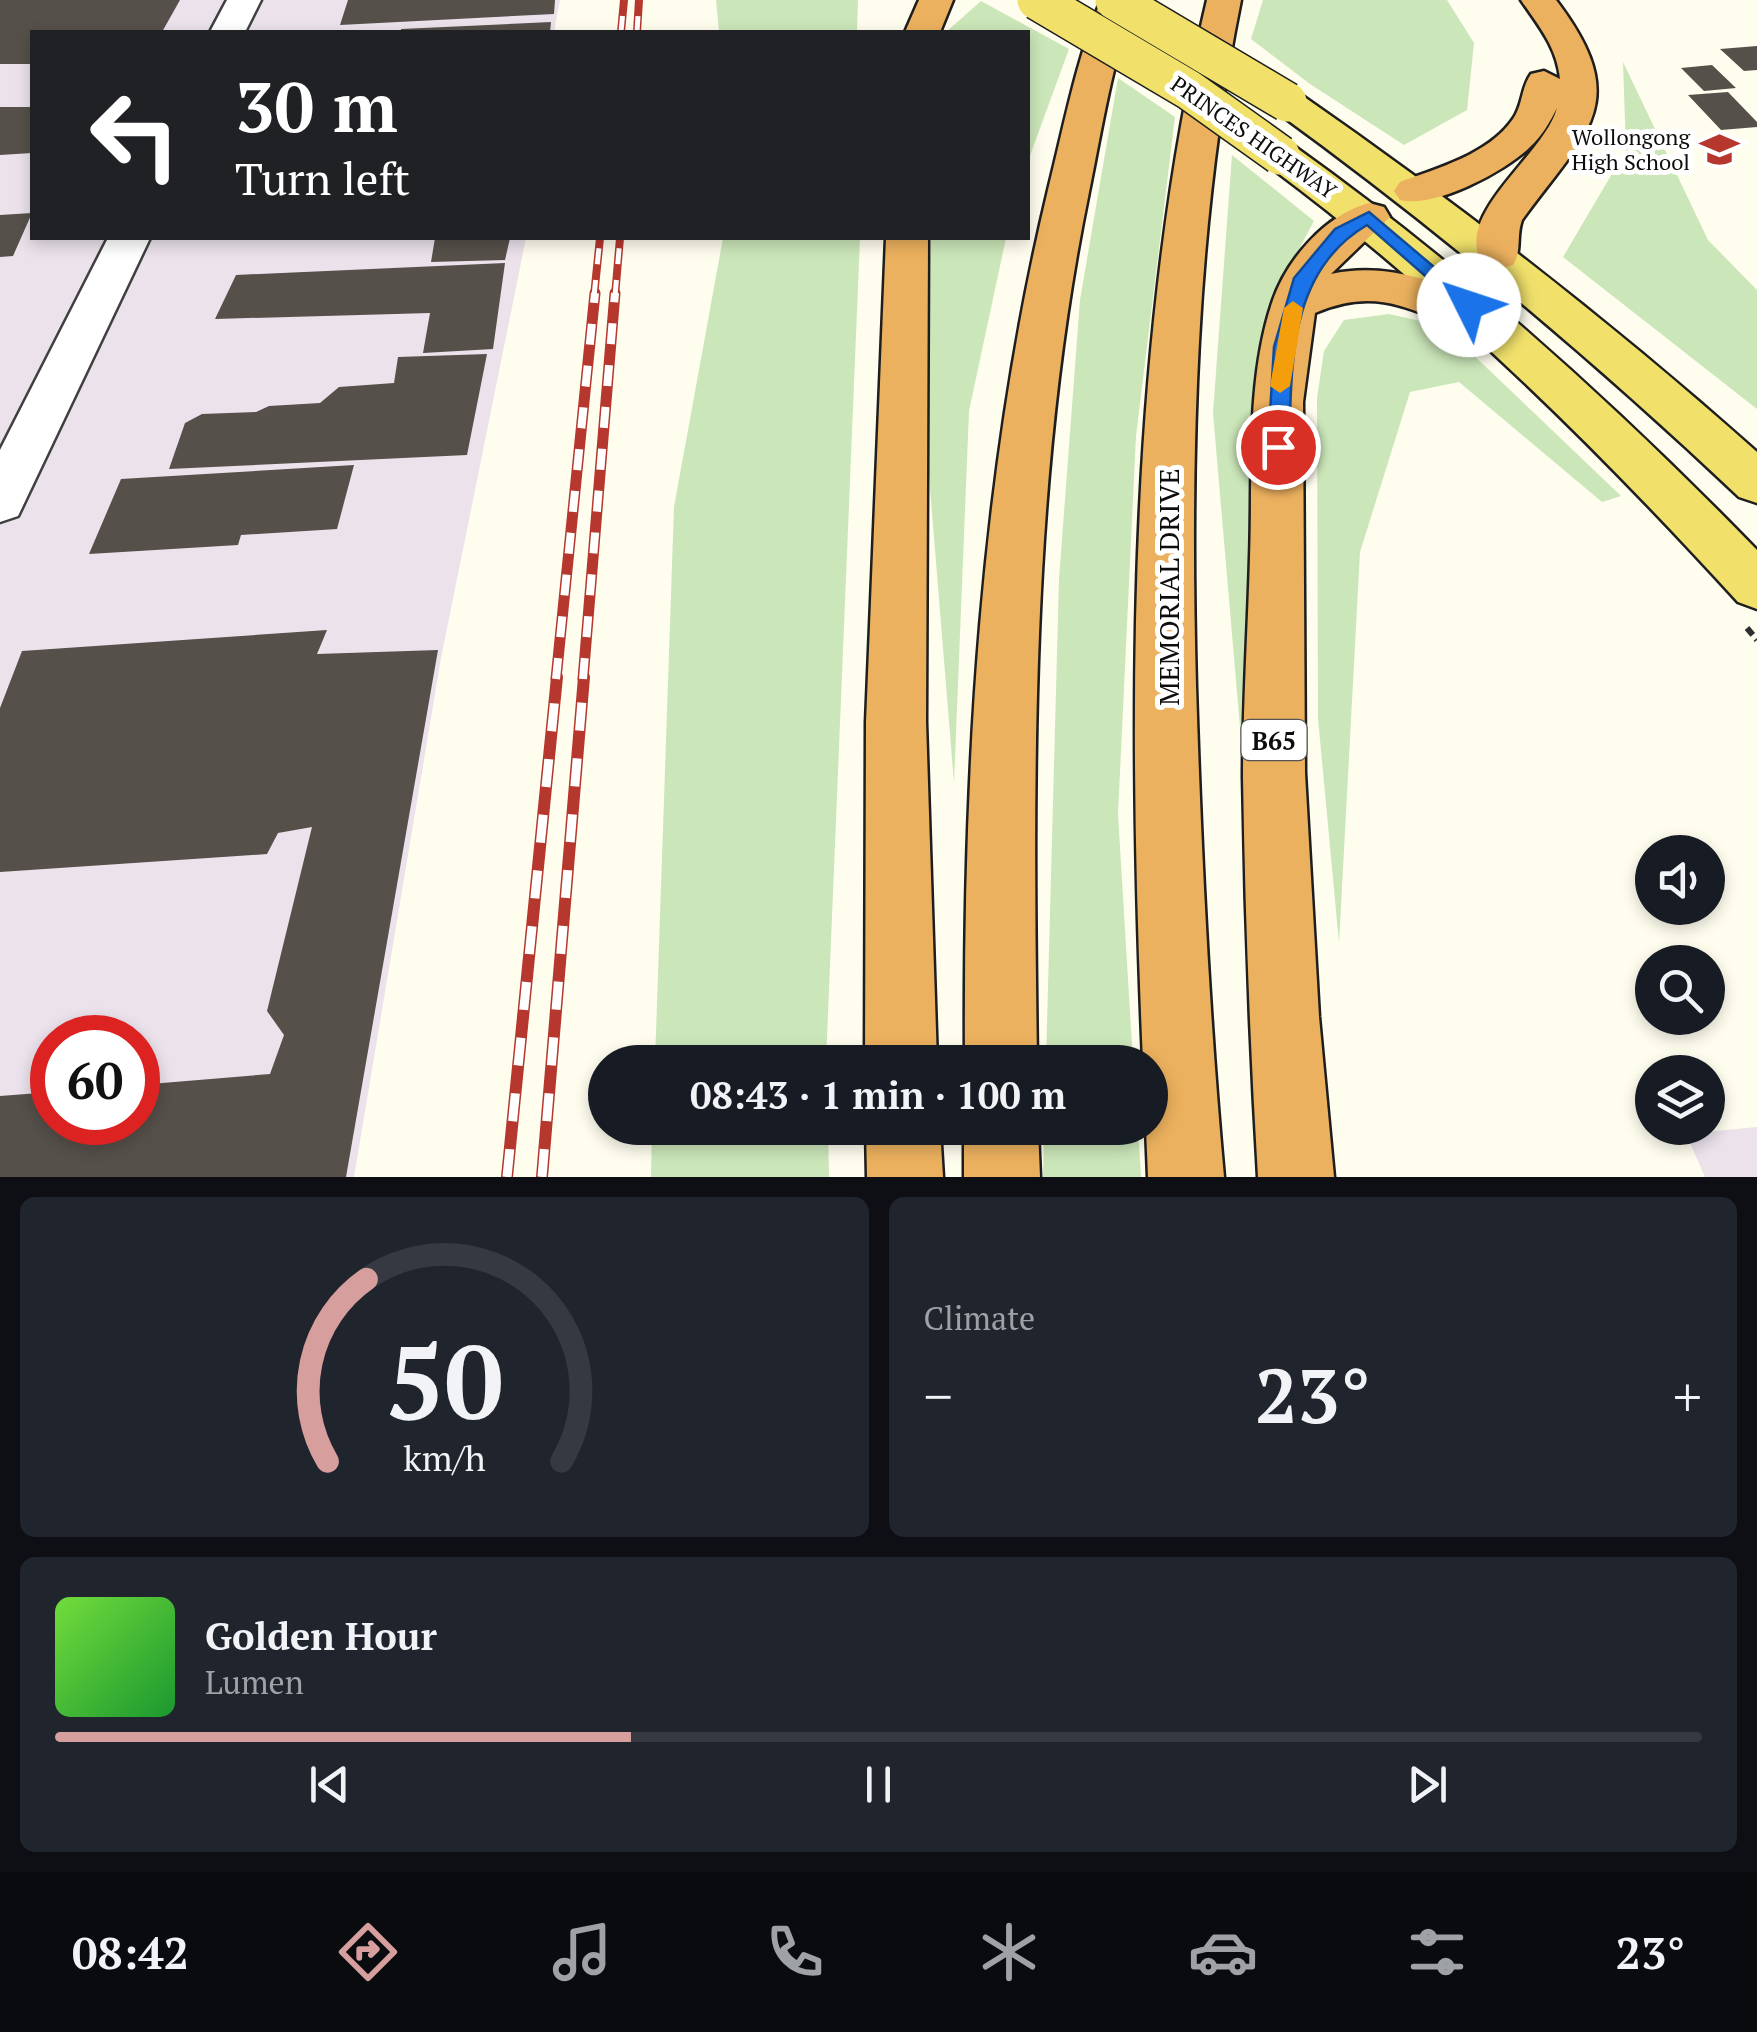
<!DOCTYPE html>
<html lang="en">
<head>
<meta charset="utf-8">
<style>
  body { margin:0; font-family:"PT Serif",serif; background:#20242c; color:#f1f3f6; height:100vh; display:flex; flex-direction:column; font-size:38px; white-space:nowrap }
  * { box-sizing:border-box; margin:0 }
  p { font-size:32px; color:#9ea1a6 }
  .icon { flex:none; width:55px; height:55px; fill:none; stroke:currentColor; stroke-width:2; stroke-linecap:round; stroke-linejoin:round }
  .map { position:relative; height:1177px; overflow:hidden }
  .sheet { display:flex; flex-direction:column; gap:20px; padding:20px; background:#0d0f14; flex:1 }
  .sheet>* { flex:none }
  .hud { position:absolute; left:30px; top:30px; width:1000px; height:210px; border-radius:0px; box-shadow:0 5px 15px #0003; background:#202124; color:#fff; overflow:hidden }
  .tools { position:absolute; left:1635px; top:835px; display:grid; gap:20px }
  .tools a { display:grid; place-items:center; width:90px; height:90px; border-radius:50%; background:#171b24; box-shadow:0 5px 15px #0003; font-size:50px }
  .speed { position:absolute; left:30px; top:1015px; display:flex; gap:20px; font-size:50px; font-weight:700; text-align:center }
  .speed>* { display:grid; place-content:center; width:130px; height:130px; border-radius:50%; background:#171b24; box-shadow:0 5px 15px #0003; line-height:1 }
  .speed .limit { border:15px solid #d22; background:#fff; color:#111 }
  .pin { position:absolute; display:grid; place-items:center; width:85px; height:85px; color:#fff; margin:-42px; border:5px solid #fff; border-radius:50%; box-shadow:0 2px 10px #0007 }
  .me { position:absolute; width:110px; margin:-55px; rotate:311deg; stroke-linejoin:round; filter:drop-shadow(0 0 8px #0008) }
  .turn { display:flex; align-items:center; gap:35px; height:210px; padding:0 40px; font-size:45px }
  .turn .icon { width:130px; height:130px; stroke-width:2.5 }
  .turn b { display:block; font-size:70px; line-height:85px }
  .big { font-size:75px; font-weight:700; line-height:1.1 }
  .sheet .tile { flex:1; display:flex; flex-direction:column; justify-content:center; gap:15px; min-width:0; padding:0 35px; border-radius:15px; background:#20242c }
  .sheet .dial { align-items:center; gap:0 }
  .dial svg { height:260px; overflow:visible; fill:none; stroke:#363941; stroke-width:7; stroke-linecap:round; text-anchor:middle }
  .dial text { fill:#f1f3f6; stroke:none }
  .song { display:flex; align-items:center; gap:30px }
  .cover { width:120px; height:120px; border-radius:15px; background:linear-gradient(135deg,hsl(100 70% 55%),hsl(130 70% 35%)) }
  .played { height:10px; border-radius:5px; background:linear-gradient(90deg,#d69e9c 35%,#363941 35%) }
  .keys { display:flex; justify-content:space-around; direction:ltr }
  .heat { display:flex; justify-content:space-between; align-items:center; font-size:55px; direction:ltr }
  .sheet .tiles { flex:1; display:grid; gap:20px; grid-template-columns:1fr 1fr }
  .tile:last-child { grid-column:span 2 }
  .trip { position:absolute; left:588px; top:1045px; width:580px; height:100px; border-radius:50px; background:#171b24; box-shadow:0 5px 15px #0003; font-weight:700; line-height:100px; text-align:center }
  .tab-bar { display:flex; height:160px; justify-content:space-around; align-items:center; background:#090b0e; color:#9ea1a6 }
  .tab-bar .icon { width:70px; height:70px }
  .tab-bar .current { color:#d69e9c }
  .tab-bar b { font-size:45px; color:#f1f3f6 }
  .map>svg:first-child { display:block }
</style>
</head>
<body>
<div class="map">
<svg width="1757" height="1177" viewBox="0 0 1757 1177">
  <rect width="100%" height="100%" fill="#fefdee"/>
  <path fill="#ebe2eb" fill-rule="evenodd" d="M0,0h560l-6,32h-522v206h494l-85,420 -87,519h-354zM52,1038h86v84h-86z
    M1757,1127v50h-52l-19,-43z"/>
  <path fill="#cbe6b9" d="M716,0h142l-1,32h-138z
    M1263,0h184l27,43 -7,67 -63,35 -94,-61 -59,-45z
    M981,1l88,48 -41,112v-129h-82z
    M1623,62l85,178 49,50v119l-194,-152 63,-107z
    M1118,78l57,39 -39,319 -18,378 15,248h-87l13,-483 21,-279z
    M1232,155l82,66 -41,77 -14,151 -3,464 -43,-500z
    M723,238h137l-34,824h-171l19,-555z
    M931,238h75l-37,173 -15,372 -32,-393z
    M1389,314l54,12 178,170 -19,6 -143,-120 -49,10 -50,160 -21,391 -21,-225 -1,-320 7,-47 20,-31z
    M652,1128h176l1,49h-178z
    M1044,1128h94l3,49h-98z"/>
  <path fill="#55504a" d="M0,0h180l-18,32h-130v32h-32z
    M348,0h207l-1,14 -214,11z
    M551,22l-1,10h-149v-3z
    M1757,46v24l-13,1 -24,-22z
    M1712,65l24,23 -32,3 -23,-23z
    M1728,92l29,30v5l-36,3 -33,-35z
    M0,107h32v46l-32,2z
    M32,213l-19,43 -13,1v-42z
    M435,238h75l-5,22 -74,2z
    M505,263l-12,86 -70,4 7,-40 -215,6 21,-44z
    M487,354l-20,101 -298,14 16,-46 17,-9 54,-2 13,-6 51,-3 19,-16 55,-4 4,-26z
    M354,465l-17,64 -96,6 -3,10 -149,9 32,-75z
    M327,630l-10,24 121,-4 -92,527h-346v-81l52,-4v30h86v-37l132,-11 14,-39 -17,-24 45,-184 -34,6 -11,21 -267,18v-164l22,-57z"/>
  <g fill="none" stroke-linecap="round" stroke-linejoin="round">
    <defs>
      <path id="minor" d="M227,0h34l-16,32h-35z
        M108,238h42l-132,278 -18,6v-72z"/>
      <path id="major" d="M1287,91l13,3c160,111 312,229 457,358v51l-18,-6c-147,-139 -301,-268 -465,-387l-6,-8 6,-8z
        M1280,143l14,3c168,120 319,256 463,404v59l-19,-7c-146,-160 -298,-309 -472,-438l-6,-9 6,-9z"/>
      <path id="highway" d="M919,0h34l-13,32h-35z
        M1101,0h34c-23,62 -33,128 -46,192 -59,287 -56,578 -52,870h-72c-2,-291 15,-589 83,-872 16,-64 28,-129 53,-190z
        M1207,0h34c-46,227 -51,455 -45,686 5,164 13,327 28,491h-76l-2,-49h4v-66h-7c-15,-349 -17,-720 64,-1062z
        M1521,0h35c78,103 31,131 -34,220 -6,16 0,31 -9,45l-15,4 -15,-4c-32,-50 61,-109 74,-157 -7,14 -15,28 -27,39 -24,24 -96,62 -130,53l-6,-9 6,-9c38,-14 89,-28 113,-63 10,-14 8,-31 18,-45l13,-3 16,8c-3,-32 -22,-54 -39,-79z
        M1369,203l15,4 6,10 -59,57c63,-14 123,14 179,41l7,11 -7,11 -16,5c-67,-19 -104,-62 -179,-29l-12,89 2,371 14,244 15,160h-76c-8,-133 -13,-267 -15,-400 0,-73 5,-147 7,-220 3,-82 -4,-176 22,-254 14,-43 53,-88 97,-100z
        M886,238h42l-2,484 11,340h-72l1,-340z
        M866,1128h74l3,49h-76z
        M964,1128h74l2,49h-76z"/>
    </defs>
    <use href="#minor" stroke="#404040" stroke-width="5"/>
    <use href="#major" stroke="#1e1e1e" stroke-width="5"/>
    <use href="#highway" stroke="#1e1e1e" stroke-width="5"/>
    <path stroke="#2f2f2f" stroke-width="6" stroke-dasharray="9 5" stroke-linecap="butt" d="M1747,628l10,12"/>
    <use href="#minor" fill="#fff" fill-rule="evenodd"/>
    <use href="#major" fill="#f1e16b" fill-rule="evenodd"/>
    <use href="#highway" fill="#ecb15e" fill-rule="evenodd"/>
    <defs>
      <path id="rail-far2" d="M621,32l3,-32
        M637,32l2,-32
        M594,296l6,-58
        M615,296l5,-58"/>
      <path id="rail-far1" d="M556,679l39,-386
        M583,679l32,-386"/>
      <path id="rail" d="M507,1177l50,-500
        M542,1177l42,-500"/>
    </defs>
    <use href="#rail-far2" stroke="#b5372d" stroke-width="8"/>
    <use href="#rail-far1" stroke="#b5372d" stroke-width="11"/>
    <use href="#rail" stroke="#b5372d" stroke-width="12"/>
    <use href="#rail-far2" stroke="#fff" stroke-width="5" stroke-dasharray="16" stroke-linecap="butt"/>
    <use href="#rail-far1" stroke="#fff" stroke-width="8" stroke-dasharray="21" stroke-linecap="butt"/>
    <use href="#rail" stroke="#fff" stroke-width="9" stroke-dasharray="28" stroke-linecap="butt"/>
    <defs>
      <path id="major-bridge" d="M1037,0l152,90 91,65
        M1115,0l172,102"/>
    </defs>
    <use href="#major-bridge" stroke="#1e1e1e" stroke-width="42" stroke-linecap="butt"/>
    <use href="#major-bridge" stroke="#f1e16b" stroke-width="39"/>
  </g>
  <path fill="#1a73e8" stroke="#114b97" stroke-width="2.5" d="M1369,212l110,93 -10,6 -6,-2 -96,-84c-80,47 -75,141 -78,222l-11,8 -7,-2 -3,-6 6,-100 20,-69 41,-49z"/>
  <path fill="#f59e0b" d="M1293,301l10,7 -13,78 -10,7 -10,-7 14,-78z"/>
  <defs>
    <symbol id="school-bare" viewBox="-9 -9 18 18"><path d="M0-5L7-2L0 1L-7-2ZM-4 1L0 2.5L4 1V4Q0 6-4 4Z" fill="#b5372d" stroke="#fff" stroke-width="2.5" paint-order="stroke"/></symbol>
  </defs>
  <g fill-rule="evenodd">
    <use href="#school-bare" x="1692" y="122" width="55" height="55"/>
  </g>
  <g text-anchor="middle" dominant-baseline="central" stroke-width="10" stroke-linejoin="round" paint-order="stroke">
    <g font-size="22" fill="#0d0d0d" stroke="#fff" text-anchor="end">
      <text x="1690" y="136">Wollongong<tspan x="1690" dy="25">High School</tspan></text>
    </g>
    <g font-size="22" fill="#0d0d0d" stroke="#fff">
      <text transform="translate(1254 137) rotate(35)">PRINCES HIGHWAY</text>
    </g>
    <rect fill="#fff" stroke="#565656" stroke-width="2.5" x="1241.5" y="720" width="65" height="40" rx="8"/>
    <g font-size="25" font-weight="bold" fill="#0d0d0d">
      <text x="1274" y="740">B65</text>
    </g>
    <g font-size="28" fill="#0d0d0d" stroke="#fff">
      <text transform="translate(1168 587) rotate(-90)">MEMORIAL DRIVE</text>
    </g>
  </g>
</svg>
<div class="tools">
<a><svg class="icon" aria-label="sound" viewBox="0 0 24 24"><path d="M4 9h4l5-4v14l-5-4H4zM17 9q2 3 0 6"/></svg></a>
<a><svg class="icon" aria-label="search" viewBox="0 0 24 24"><circle cx="10" cy="10" r="6"/><path d="M15 15l6 6"/></svg></a>
<a><svg class="icon" aria-label="layers" viewBox="0 0 24 24"><path d="M12 4l9 5-9 5-9-5zM3 14l9 5 9-5"/></svg></a>
</div>
<div class="speed"><div class="limit">60</div></div>
<div class="pin" style="left:1278px;top:447px;background:#d93025"><svg class="icon" aria-label="arrive" viewBox="0 0 24 24"><path d="M6 21V4h12l-3 4 3 4H6"/></svg></div>
<svg class="me" style="left:1469px;top:305px" viewBox="-20 -20 40 40"><circle r="19" fill="#fff"/><path d="M0-13L10 11 0 6-10 11z" fill="#1a73e8"/></svg>
<div class="trip">08:43 · 1 min · 100 m</div>
<div class="hud">
<div class="turn"><svg class="icon" aria-label="left" viewBox="0 0 24 24"><path d="M17 20v-9H6M10 6l-5 5 5 5"/></svg><div><b>30 m</b>Turn left</div></div>
</div>
</div>
<section class="sheet">
<div class="tiles">
<div class="tile dial"><svg viewBox="0 0 100 80">
<path d="M14 69A42 42 0 1 1 86 69"/>
<path d="M14 69A42 42 0 0 1 26 13" stroke="#d69e9c"/>
<text x="50" y="56" font-size="32" font-weight="700">50</text>
<text x="50" y="72" font-size="11">km/h</text>
</svg></div>
<div class="tile"><p>Climate</p>
<div class="heat"><a>−</a><b class="big">23°</b><a>+</a></div>
</div>
<div class="tile">
<div class="song"><i class="cover"></i><div><b>Golden Hour</b><p>Lumen</p></div></div>
<div class="played"></div>
<div class="keys"><svg class="icon" aria-label="previous" viewBox="0 0 24 24"><path d="M18 5L8 12l10 7zM5 5v14"/></svg><svg class="icon" aria-label="pause" viewBox="0 0 24 24"><path d="M8 5v14M16 5v14"/></svg><svg class="icon" aria-label="next" viewBox="0 0 24 24"><path d="M6 5l10 7-10 7zM19 5v14"/></svg></div>
</div>
</div>
</section>
<nav class="tab-bar">
<b>08:42</b>
<svg class="icon current" aria-label="directions" viewBox="0 0 24 24"><path d="M12 3l9 9-9 9-9-9zM9 14v-3h6M13 9l2 2-2 2"/></svg>
<svg class="icon" aria-label="music" viewBox="0 0 24 24"><path d="M9 18V5l10-2v13"/><circle cx="6" cy="18" r="3"/><circle cx="16" cy="16" r="3"/></svg>
<svg class="icon" aria-label="phone" viewBox="0 0 24 24"><path d="M5 4h4l2 5-3 2q2 4 5 5l2-3 5 2v4C11 20 4 13 5 4z"/></svg>
<svg class="icon" aria-label="climate" viewBox="0 0 24 24"><path d="M12 3v18M4 7l16 10M4 17L20 7"/></svg>
<svg class="icon" aria-label="car" viewBox="0 0 24 24"><path d="M5 17H2v-5l4-1 3-4h7l3 4 3 1v5h-3M9 17h6M6 11h13"/><circle cx="7" cy="17" r="2"/><circle cx="17" cy="17" r="2"/></svg>
<svg class="icon" aria-label="filters" viewBox="0 0 24 24"><path d="M4 7h16M4 17h16"/><circle cx="9" cy="7" r="2"/><circle cx="15" cy="17" r="2"/></svg>
<b>23°</b>
</nav>
</body>
</html>
